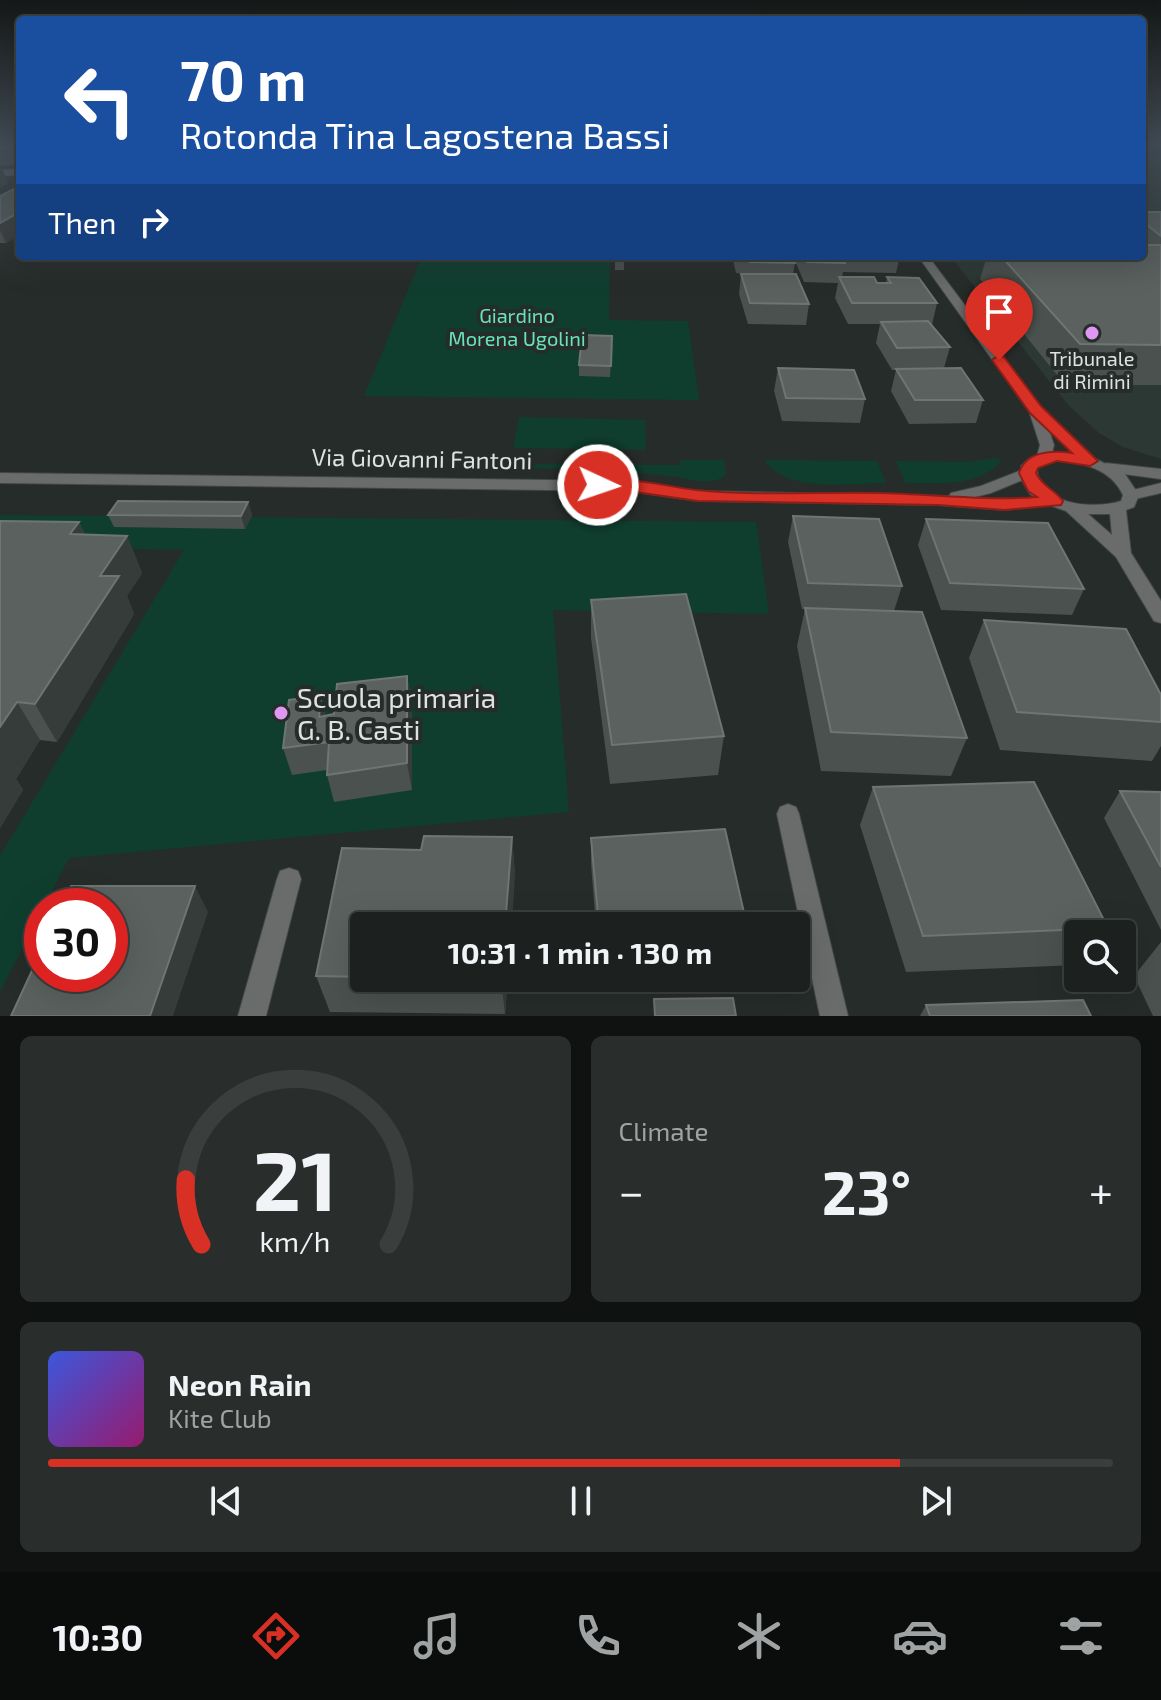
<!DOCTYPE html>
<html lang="en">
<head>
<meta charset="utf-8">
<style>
  body { margin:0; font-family:"Exo 2",sans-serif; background:#292e2c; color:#f1f3f6; height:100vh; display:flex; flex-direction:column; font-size:30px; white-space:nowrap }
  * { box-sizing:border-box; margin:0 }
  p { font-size:26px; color:#a0a3a4 }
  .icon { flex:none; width:44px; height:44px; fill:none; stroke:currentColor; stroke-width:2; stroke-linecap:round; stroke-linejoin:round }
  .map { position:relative; height:1016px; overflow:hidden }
  .details { display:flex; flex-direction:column; gap:20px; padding:20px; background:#0f1211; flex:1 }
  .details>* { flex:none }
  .banner { position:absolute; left:16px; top:16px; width:1130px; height:244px; border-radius:8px; box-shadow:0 8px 32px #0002,0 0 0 2px #3a3e3d; background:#1a4fa0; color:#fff; overflow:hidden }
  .controls { position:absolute; left:1064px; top:920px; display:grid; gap:16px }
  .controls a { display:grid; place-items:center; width:72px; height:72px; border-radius:8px; background:#1c211f; box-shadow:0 8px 32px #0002,0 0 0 2px #3a3e3d; font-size:40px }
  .speed { position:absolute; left:24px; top:888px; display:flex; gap:16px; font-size:40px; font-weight:700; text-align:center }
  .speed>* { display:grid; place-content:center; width:104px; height:104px; border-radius:50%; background:#1c211f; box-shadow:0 8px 32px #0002,0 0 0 2px #3a3e3d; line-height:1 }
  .speed .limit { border:12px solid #d22; background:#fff; color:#111 }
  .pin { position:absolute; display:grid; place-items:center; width:68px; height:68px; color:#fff; margin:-82px -34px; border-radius:50% 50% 50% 0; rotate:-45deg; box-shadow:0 0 8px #0007 }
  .pin .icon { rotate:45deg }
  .me { position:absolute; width:88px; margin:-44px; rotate:93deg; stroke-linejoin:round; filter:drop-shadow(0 0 6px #0008) }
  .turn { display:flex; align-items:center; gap:28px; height:168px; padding:0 32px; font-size:36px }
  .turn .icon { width:104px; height:104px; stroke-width:2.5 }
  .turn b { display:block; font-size:56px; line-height:68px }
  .then { display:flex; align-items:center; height:76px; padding:0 32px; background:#0003; gap:16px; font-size:30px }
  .big { font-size:60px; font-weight:700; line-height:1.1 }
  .details .card { flex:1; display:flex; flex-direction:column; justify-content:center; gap:12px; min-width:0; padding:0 28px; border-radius:12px; background:#292e2c }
  .details .dial { align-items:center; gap:0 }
  .dial svg { height:208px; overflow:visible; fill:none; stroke:#3a3e3d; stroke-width:7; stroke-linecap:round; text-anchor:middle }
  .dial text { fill:#f1f3f6; stroke:none }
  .song { display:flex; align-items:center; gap:24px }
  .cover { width:96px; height:96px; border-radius:12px; background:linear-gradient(135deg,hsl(230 70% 55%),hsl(320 70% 35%)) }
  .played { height:8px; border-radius:4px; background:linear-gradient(90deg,#d93025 80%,#3a3e3d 80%) }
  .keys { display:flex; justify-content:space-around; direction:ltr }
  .heat { display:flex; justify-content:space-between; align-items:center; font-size:44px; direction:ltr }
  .details .tiles { flex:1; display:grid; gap:20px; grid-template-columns:1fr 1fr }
  .card:last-child { grid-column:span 2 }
  .trip { position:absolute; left:350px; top:912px; width:460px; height:80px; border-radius:8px; background:#1c211f; box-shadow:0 8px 32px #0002,0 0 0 2px #3a3e3d; font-weight:700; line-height:80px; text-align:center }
  .tabs { display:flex; height:128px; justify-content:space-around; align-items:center; background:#0b0d0c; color:#a0a3a4 }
  .tabs .icon { width:56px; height:56px }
  .tabs .selected { color:#d93025 }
  .tabs b { font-size:36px; color:#f1f3f6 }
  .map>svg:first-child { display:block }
</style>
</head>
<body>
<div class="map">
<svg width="1161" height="1016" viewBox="0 0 1161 1016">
  <rect width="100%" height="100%" fill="#262c29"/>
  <path fill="#2c3834" d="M1142,144h19v315l-38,-12 -24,-14 -30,-27 -119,-150h192z"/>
  <path fill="#0f3e2f" d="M422,256l188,1 -1,63 79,1 11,79 -335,-4z
    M519,417l126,3 1,30 -133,-2z
    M994,458l8,2c-23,28 -65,23 -97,23l-9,-22 73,1z
    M680,460h44l2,15c-13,11 -33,5 -48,2 -57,-7 -113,-8 -170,-10l1,-3 172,1z
    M764,460l113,1 9,22c-38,0 -98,11 -122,-23z
    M0,515l756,7 13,92 -216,-4 16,202 -500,46 -69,134v-136l184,-306 -184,-4z"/>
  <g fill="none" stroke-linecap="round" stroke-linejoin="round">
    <defs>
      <path id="minor" d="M20,169v6l-20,1v-6z
        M1106,463l55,6v10l-60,-8 -3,-3z
        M1027,468l5,2 3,3 -3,3 -41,17 -20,5 34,2 49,-4 6,2 2,3 -2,3 -55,6 -67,-5 -240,-4 -70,-10 -628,-8v-10l628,8 70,10 251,5 2,-3 30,-7z
        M1161,483v10l-30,7 -8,-5 2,-3z
        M788,804l8,3 3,7 49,202h-28l-43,-202 3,-7z
        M289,868l9,3 3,8 -35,137h-28l39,-137 3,-8z"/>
      <path id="tertiary" d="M918,256h10l113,151 55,52 29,15 14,21 -5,12 -8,3 5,43 30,48v22l-7,-2 -38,-64 -50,-46 -23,-8 -13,-9 -9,-15v-13l9,-8 7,-2 3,-11 -11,-34zM1049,430l25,24 -22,-1 2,-8zM1057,460c27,3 54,9 66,35l-2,6c-28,9 -84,4 -84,-34zM1088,514h22l2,21z"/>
    </defs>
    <use href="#minor" stroke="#434946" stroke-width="2"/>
    <use href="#tertiary" stroke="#434946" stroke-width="2"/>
    <use href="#minor" fill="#696c6b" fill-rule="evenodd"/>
    <use href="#tertiary" fill="#696c6b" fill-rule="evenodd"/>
  </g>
  <path fill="#4a514e" d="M0,144h20v21l-20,1z
    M1152,144h9v7z
    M0,196l6,47h-6z
    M1142,212h19v173h-96l-85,-106 7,-23h155z
    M615,256h9v14h-9z
    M732,256h60l3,7 -2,11 16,30 -3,21 -58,-1 -9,-30 2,-20h4l-9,-1z
    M793,256h107l-4,17 -53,-1 -1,5 35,6h9l1,-6 50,26 -5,22h-1l19,22 -6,21 39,32 -7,23 -67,1 -18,-33 5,-21h-4l-16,-27 4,-19h-32l-13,-26 3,-15 -34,-1z
    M612,336l-2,41 -31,-1v-11z
    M778,368l87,31 -5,24 -78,-2 -8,-30z
    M248,502l4,13 -7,14 -131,-2 -6,-12z
    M793,516l109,70 -8,25 73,127 -16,38 -130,-5 -24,-125 8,-37h-3l-14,-67z
    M926,519l158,70 -12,26 -131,-5 -23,-65z
    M0,521l79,1 6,13 42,1 15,37 -15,23 7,18 -77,128 -17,-2 -24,39 7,11 -23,38z
    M591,600l133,136 -6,39 -108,9 -19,-146z
    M984,620l177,75v51l-9,15 -152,-11 -31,-92z
    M407,676l5,26v88l-78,12 -7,-27v-5l-35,5 -9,-27 43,-32 8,-2z
    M873,787l235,141 -4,6h-26v31l-172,7 -46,-147z
    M1120,791l41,1v138l-57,-112z
    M512,837l3,38 -151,51v52h144l-3,36 -175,-2 -14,-36 105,-126z
    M591,838l156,88h-151l-5,-62z
    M1161,942v74h-8l-19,-40z
    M600,978h134l-133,9z
    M926,1005l165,11h-171z"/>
  <path fill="#353c39" d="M1,166l7,17 -8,5v-21z
    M20,212v23l-14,8 -6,-13v-7z
    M248,502l4,13 -7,14 -4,-13z
    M79,522l16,37 -25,-25z
    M127,536l15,37 -15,23 7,18 -77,128 -22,-38 65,-128z
    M407,676l5,26v88l-5,-27z
    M321,696l7,27 -9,-6z
    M17,702l23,38 -24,39 7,11 -23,38v-101z
    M512,837l3,38 -3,51h-7z
    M195,886l13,26 -35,104h-23z
    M501,978h7l-3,36 -4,-35z"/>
  <path fill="#5a615e" stroke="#6f7572" stroke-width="2" d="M0,144h20v5h-20z
    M16,188h4v24l-20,11v-27z
    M1142,212h19v24l-19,-15z
    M1142,245h19v100l-81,-1 -79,-88h141z
    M615,256h9l1,3 -9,1z
    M748,256h44l3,7 -45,-1z
    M804,256h37l4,7 -38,-1z
    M741,274h55l13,30 -59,-1z
    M839,277h35l3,6h14l-4,-6 32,1 18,25h-85z
    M928,321l22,26 -53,1 -16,-26z
    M582,335l30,1 -1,30 -32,-1z
    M778,368l76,2 11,29 -79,-1z
    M961,368l22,32h-68l-19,-31z
    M118,501l130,1 -7,14 -133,-1z
    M793,516l86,3 23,67 -94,-3z
    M926,519l122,4 36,66 -134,-6z
    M0,521l79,1 -9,12 57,2 -27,40h19l-84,128 -18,-2 -17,25z
    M686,594l38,142 -112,9 -21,-145z
    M805,608l117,4 45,126 -136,-6z
    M984,620l142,9 35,66v27l-144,-10z
    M407,676v87l-80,12 2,-33 -46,6 6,-48 32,-4 -2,21 15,-3 3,-30z
    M1034,782l74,146 -185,8 -50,-149z
    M1120,791l41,1v75z
    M725,829l22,97h-148l-8,-88z
    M424,836l88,1 -7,89h-141v51l-48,-1 26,-128 79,2z
    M71,886h124l-45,130h-139l31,-67v25h68v-68h-48z
    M421,978h80v1z
    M733,998l3,18h-81l-1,-17z
    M1083,1000l8,16h-161l-4,-11z"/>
  <linearGradient id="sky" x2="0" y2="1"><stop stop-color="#151817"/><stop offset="0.5" stop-color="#414b54"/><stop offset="1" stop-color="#414b54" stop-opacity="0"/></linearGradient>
  <rect width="1161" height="287" fill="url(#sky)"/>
  <path fill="#d93025" stroke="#8d1f18" stroke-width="2" d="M999,355l5,2 37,49 57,55 -8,5 -33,-5 -19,7 -2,5c7,14 19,17 27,28l-2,4 -56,5 -67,-5 -240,-4 -70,-10 -30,-1 -9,-5c14,-15 85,3 107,5 59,6 122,2 182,3 53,1 106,8 159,4l-9,-6 -9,-18c7,-22 33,-23 53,-20l-42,-40 -38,-53z"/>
  <g fill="#de98f3" stroke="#262c29" stroke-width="3">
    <circle cx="1092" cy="333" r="8"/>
    <circle cx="281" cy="713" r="8"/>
  </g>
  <g text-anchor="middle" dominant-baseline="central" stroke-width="8" stroke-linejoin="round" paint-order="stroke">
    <g font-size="20" fill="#67e5ba" stroke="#262c29">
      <text x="517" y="315">Giardino<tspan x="517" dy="23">Morena Ugolini</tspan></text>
    </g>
    <g font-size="20" fill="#dee2e1" stroke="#262c29">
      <text x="1092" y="358">Tribunale<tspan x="1092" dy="23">di Rimini</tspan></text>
    </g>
    <g font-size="24" fill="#dee2e1" stroke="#262c29">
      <text transform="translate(422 458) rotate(1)">Via Giovanni Fantoni</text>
    </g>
    <g font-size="28" fill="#dee2e1" stroke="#262c29" text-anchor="start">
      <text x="297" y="697">Scuola primaria<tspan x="297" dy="32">G. B. Casti</tspan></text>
    </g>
  </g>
</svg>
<div class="controls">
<a><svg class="icon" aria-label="search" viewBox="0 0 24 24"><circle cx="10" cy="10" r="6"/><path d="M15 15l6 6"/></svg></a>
</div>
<div class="speed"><div class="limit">30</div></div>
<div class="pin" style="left:999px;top:360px;background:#d93025"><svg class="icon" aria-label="arrive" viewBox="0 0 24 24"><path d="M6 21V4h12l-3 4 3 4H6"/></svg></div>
<svg class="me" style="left:598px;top:485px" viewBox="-20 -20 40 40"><circle r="17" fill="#d93025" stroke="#fff" stroke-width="3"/><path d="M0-11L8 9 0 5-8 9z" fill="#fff"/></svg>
<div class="trip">10:31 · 1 min · 130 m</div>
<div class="banner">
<div class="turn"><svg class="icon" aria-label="left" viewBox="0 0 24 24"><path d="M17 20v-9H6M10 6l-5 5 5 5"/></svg><div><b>70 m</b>Rotonda Tina Lagostena Bassi</div></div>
<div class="then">Then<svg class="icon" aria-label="right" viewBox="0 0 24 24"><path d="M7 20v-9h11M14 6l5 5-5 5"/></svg></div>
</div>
</div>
<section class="details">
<div class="tiles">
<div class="card dial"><svg viewBox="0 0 100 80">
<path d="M14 69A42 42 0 1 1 86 69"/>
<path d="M14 69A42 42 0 0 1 8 44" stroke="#d93025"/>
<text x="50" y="56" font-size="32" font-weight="700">21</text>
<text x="50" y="72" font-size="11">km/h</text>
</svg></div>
<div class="card"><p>Climate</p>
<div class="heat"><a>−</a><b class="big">23°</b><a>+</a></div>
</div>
<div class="card">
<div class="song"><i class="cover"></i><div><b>Neon Rain</b><p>Kite Club</p></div></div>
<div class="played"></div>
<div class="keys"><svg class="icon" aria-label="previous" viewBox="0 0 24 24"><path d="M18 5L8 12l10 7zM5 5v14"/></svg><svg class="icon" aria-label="pause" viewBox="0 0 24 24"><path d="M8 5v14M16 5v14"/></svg><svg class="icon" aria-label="next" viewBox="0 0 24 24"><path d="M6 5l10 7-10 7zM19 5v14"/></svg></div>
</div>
</div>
</section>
<nav class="tabs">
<b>10:30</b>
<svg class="icon selected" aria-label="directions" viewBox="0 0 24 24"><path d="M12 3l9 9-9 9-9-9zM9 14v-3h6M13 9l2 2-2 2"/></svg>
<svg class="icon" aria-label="music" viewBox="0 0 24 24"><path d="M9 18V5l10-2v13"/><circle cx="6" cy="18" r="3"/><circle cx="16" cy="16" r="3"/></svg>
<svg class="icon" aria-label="phone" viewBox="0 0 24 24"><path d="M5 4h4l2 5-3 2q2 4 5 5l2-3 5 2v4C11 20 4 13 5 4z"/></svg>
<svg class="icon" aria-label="climate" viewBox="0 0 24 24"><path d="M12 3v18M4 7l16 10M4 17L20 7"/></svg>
<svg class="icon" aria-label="car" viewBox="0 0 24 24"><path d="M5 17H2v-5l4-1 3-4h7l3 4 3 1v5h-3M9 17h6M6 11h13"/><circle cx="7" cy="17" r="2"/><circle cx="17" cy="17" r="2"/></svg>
<svg class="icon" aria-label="filters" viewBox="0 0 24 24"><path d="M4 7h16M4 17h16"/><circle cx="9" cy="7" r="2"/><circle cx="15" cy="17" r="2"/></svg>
</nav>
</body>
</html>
